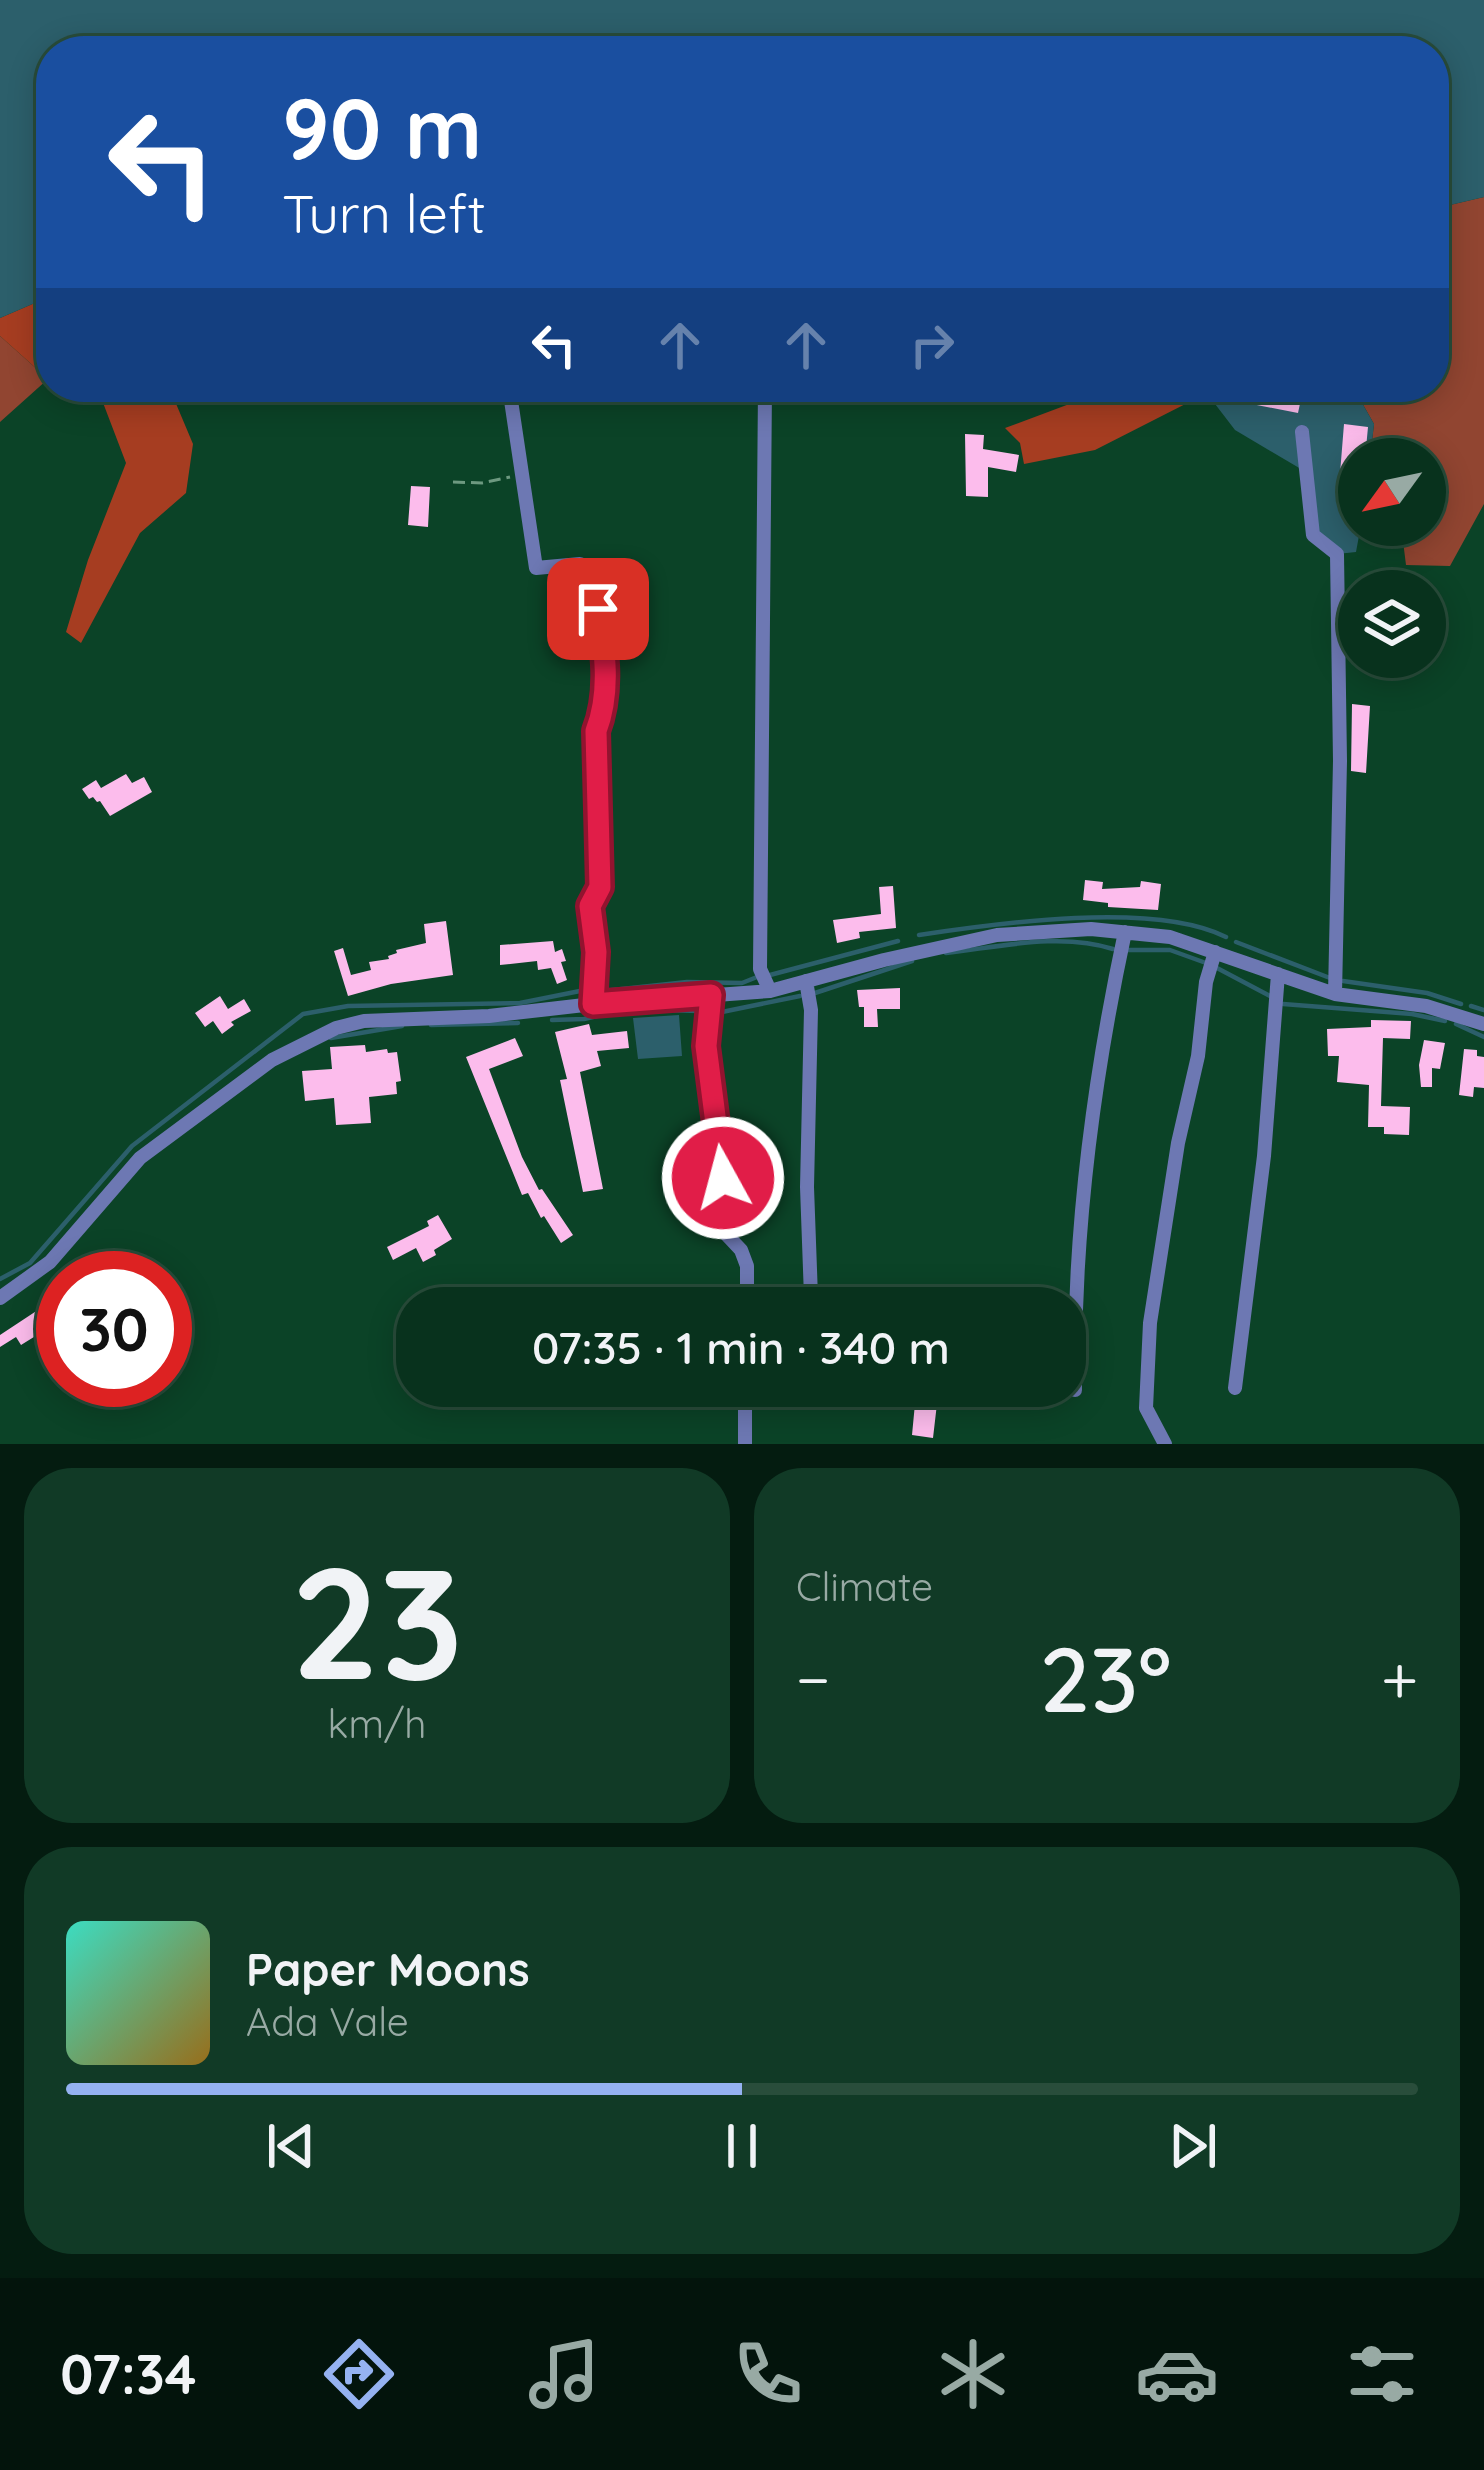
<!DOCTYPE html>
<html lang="en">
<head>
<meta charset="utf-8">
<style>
  body { margin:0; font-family:Quicksand,sans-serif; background:#113a26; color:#f1f3f6; height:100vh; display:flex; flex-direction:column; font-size:45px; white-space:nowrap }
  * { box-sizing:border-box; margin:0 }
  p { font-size:39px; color:#98aaa4 }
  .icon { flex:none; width:66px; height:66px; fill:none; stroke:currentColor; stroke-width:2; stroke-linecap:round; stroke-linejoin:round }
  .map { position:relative; height:1444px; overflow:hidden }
  .drawer { display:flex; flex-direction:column; gap:24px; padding:24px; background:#041c10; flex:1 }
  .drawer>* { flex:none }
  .banner { position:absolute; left:36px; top:36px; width:1413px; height:366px; border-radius:48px; box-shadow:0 6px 30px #0003,0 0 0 3px #294d3b; background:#1a4fa0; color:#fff; overflow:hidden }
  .needle { width:78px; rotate:237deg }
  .fabs { position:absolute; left:1338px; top:438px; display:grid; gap:24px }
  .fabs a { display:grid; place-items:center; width:108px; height:108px; border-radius:50%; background:#08321d; box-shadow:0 6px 30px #0003,0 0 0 3px #294d3b; font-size:60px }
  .speed { position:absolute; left:36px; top:1251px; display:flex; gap:24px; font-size:60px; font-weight:700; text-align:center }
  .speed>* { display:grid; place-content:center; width:156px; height:156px; border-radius:50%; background:#08321d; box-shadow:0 6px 30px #0003,0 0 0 3px #294d3b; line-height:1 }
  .speed .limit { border:18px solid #d22; background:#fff; color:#111 }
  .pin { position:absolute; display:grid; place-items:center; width:102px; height:102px; color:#fff; margin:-51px; border-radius:24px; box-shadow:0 6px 18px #0006 }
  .me { position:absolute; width:132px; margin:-66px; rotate:353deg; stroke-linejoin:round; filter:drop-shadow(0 0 9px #0008) }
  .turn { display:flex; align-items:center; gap:42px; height:252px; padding:0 48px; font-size:54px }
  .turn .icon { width:156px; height:156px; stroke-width:2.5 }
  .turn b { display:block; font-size:84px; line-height:102px }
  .lanes { display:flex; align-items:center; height:114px; padding:0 48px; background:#0003; justify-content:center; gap:60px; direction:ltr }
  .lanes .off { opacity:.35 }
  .big { font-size:90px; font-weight:600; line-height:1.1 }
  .drawer .tile { flex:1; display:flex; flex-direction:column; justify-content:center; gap:18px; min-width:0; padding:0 42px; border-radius:48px; background:#113a26 }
  .drawer .dial { align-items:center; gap:0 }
  .dial b { font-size:156px; line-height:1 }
  .song { display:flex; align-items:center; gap:36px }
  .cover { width:144px; height:144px; border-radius:18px; background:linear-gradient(135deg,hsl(170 70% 55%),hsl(40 70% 35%)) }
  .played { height:12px; border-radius:6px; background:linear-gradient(90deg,#95b2f1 50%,#294d3b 50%) }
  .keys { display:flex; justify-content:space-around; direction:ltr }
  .heat { display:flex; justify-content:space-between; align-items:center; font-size:66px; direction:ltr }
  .drawer .tiles { flex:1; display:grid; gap:24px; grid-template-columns:1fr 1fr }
  .tile:last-child { grid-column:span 2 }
  .trip { position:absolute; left:396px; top:1287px; width:690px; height:120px; border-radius:48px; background:#08321d; box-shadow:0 6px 30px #0003,0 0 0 3px #294d3b; font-weight:600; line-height:120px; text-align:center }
  .menu { display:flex; height:192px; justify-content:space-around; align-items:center; background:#03140c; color:#98aaa4 }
  .menu .icon { width:84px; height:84px }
  .menu .on { color:#95b2f1 }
  .menu b { font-size:54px; color:#f1f3f6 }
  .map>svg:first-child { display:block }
</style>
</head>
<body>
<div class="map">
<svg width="1484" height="1444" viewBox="0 0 1484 1444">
  <rect width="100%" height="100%" fill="#0b4327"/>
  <path fill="#914531" d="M1434,196l16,9 34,-8v307l-34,62 -44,-1 -5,-40h24v-66h-55l4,-35 -21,-37h81z
    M0,336l48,43 -48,43z"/>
  <path fill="#a63d21" d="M51,296v81l-3,2 -48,-43v-18z
    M97,387h72l24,57 -7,49 -46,40 -59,110 -15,-11 22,-72 38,-97z
    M1070,387h132l3,7 -110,56 -71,14 -4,-21 -15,-15 75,-28z"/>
  <path fill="#2c5f6b" d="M0,0h1484v197l-34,8 -16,-9v-145h-1383v245l-51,22z
    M1202,387h151l21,37 -4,35h-11l2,66 -5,27 -19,2 -24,-19 -7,-63 -71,-42z
    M679,1015l3,41 -44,3 -5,-41z"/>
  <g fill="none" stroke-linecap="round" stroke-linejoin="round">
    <path stroke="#2c5f6b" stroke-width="4.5" d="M919,935c80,-12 235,-34 307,2
      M1236,942l94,36
      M1127,950h43l36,13
      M946,953c53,-6 115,-21 167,-4
      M1217,968l53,28
      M770,975l128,-34
      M1343,981l84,12 34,11
      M603,991l84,-9 55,1 15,-6
      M815,993l97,-32
      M1283,1004l129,10 33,7
      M1471,1006l13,4
      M717,1013l83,-17
      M552,1020l32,-1 45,-10 70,2
      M1456,1024l28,13
      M431,1025l87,-2
      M331,1038l71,-12
      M0,1279l30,-16 102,-117 171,-132 45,-8 172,-3 65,-13"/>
  </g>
  <path fill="#fcbcec" d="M1228,387l73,12 -3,14 -72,-14z
    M1344,424l24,3 -3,32h-6v29l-20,-2z
    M965,434l19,1 -1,14 36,6 -3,17 -28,-5v30l-22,-1z
    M411,486l19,1 -2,40 -20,-2z
    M1352,704l18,2 -4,67 -15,-2z
    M126,774l6,9 12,-6 8,15 -42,24 -10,-15 -3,1 -4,-5 -4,2 -7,-10 14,-9 5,8z
    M1085,880l18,2 -1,7 38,-2 1,-6 20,3 -3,26 -50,-3v-4l-25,-3z
    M893,886l3,42 -37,4 1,6 -23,5 -4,-23 48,-6 -2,-27z
    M446,921l7,54 -62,9 -43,12 -14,-45 9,-3 8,27 20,-5 -2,-8 20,-3 -1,-3 9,-3 -1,-3 30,-7 -2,-19z
    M553,941l2,11 7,-3 4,12 -5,1 6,18 -10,4 -6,-16 -13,2 -1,-9 -37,4v-20z
    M900,988v21h-23l1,18h-14v-20h-5l-2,-17z
    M220,996l8,13 16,-10 7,12 -20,11 3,3 -12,9 -9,-13 -8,6 -10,-14z
    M1371,1020l40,1 -1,18 -27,-1 -2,68 29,1 -1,28 -25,-1v-7h-16l1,-42 -32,-3 2,-26h-11l-1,-27 44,-2z
    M589,1024l3,11 35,-4 2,17 -32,3 4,15 -21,6 23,117 -20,3 -23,-112 7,-1 -12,-47z
    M515,1038l8,18 -34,13 33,88 17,33 3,-1 31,46 -12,8 -17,-27 -3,2 -13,-25 -6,2 -56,-138z
    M1424,1040l21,3 -5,26 -8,-1v19h-11l-2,-22z
    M365,1045l1,7 21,-3 1,4 9,-1 4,29 -5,1 1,12 -28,3 2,26 -35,2 -2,-27 -29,3 -3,-30 30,-2 -2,-22z
    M1464,1049l13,1v6l7,1v31l-10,-1 -1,10 -14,-2z
    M438,1215l14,24 -18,11 2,5 -13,7 -7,-14 -23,12 -6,-13 42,-21 -2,-5z
    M50,1302l13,24 -10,7 -3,-6 -29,18 -5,-8 -16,10v-12z
    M916,1393l22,2 -5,43 -21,-3z"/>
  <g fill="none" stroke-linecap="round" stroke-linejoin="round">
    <path stroke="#6d9980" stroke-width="3" stroke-dasharray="12 6" stroke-linecap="butt" d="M453,482l29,1 28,-6"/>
    <path stroke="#6d78b3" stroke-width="14" d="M509,387l27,181 44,-4 11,4 14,83v58l-10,22 -1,47 6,109 -10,19 6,47 -3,51
      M765,387l-5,582 10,22
      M1302,432l11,103 24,19 3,207 -5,233
      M806,981l5,29 -4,177 4,110
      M711,995c-7,80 11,158 14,238l16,17 6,16v42
      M0,1298l50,-36 90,-104 132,-98 64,-32 28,-7 125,-5 104,-12 177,-13 114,-31 113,-25 94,-6 79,8 165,57 91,12 58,18
      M1235,1388l29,-232 14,-182
      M1075,1390c-2,-153 18,-309 50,-458
      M745,1444v-58
      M1165,1444l-19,-36 4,-85 28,-180 20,-87 8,-74 9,-30"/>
  </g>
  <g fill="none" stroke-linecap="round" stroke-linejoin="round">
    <defs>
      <path id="route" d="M598,609c7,41 13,83 -2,122l4,156 -10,19 6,46 -3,52 118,-9 -5,51 17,132"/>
    </defs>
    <use href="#route" stroke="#92132f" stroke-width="30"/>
    <use href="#route" stroke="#e11d48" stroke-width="21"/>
  </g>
</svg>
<div class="fabs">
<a><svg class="needle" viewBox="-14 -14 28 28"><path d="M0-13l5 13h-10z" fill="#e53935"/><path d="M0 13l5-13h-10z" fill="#98aaa4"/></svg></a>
<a><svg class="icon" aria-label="layers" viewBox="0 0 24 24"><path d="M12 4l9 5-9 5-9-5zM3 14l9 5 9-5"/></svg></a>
</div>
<div class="speed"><div class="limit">30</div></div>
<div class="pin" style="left:598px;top:609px;background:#d93025"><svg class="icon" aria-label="arrive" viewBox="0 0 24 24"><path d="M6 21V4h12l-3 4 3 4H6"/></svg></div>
<svg class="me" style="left:723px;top:1178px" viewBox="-20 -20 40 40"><circle r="17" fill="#e11d48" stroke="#fff" stroke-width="3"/><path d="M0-11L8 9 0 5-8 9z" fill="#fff"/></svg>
<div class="trip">07:35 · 1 min · 340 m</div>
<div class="banner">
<div class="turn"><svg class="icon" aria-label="left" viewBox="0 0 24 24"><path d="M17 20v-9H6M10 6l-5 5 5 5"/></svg><div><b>90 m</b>Turn left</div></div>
<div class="lanes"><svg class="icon" aria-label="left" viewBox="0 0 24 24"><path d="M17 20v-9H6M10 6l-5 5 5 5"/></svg><svg class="icon off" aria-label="ahead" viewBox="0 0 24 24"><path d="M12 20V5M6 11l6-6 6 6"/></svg><svg class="icon off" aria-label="ahead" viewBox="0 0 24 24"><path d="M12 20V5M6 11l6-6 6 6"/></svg><svg class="icon off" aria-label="right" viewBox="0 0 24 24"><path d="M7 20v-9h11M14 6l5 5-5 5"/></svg></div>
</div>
</div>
<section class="drawer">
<div class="tiles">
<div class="tile dial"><b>23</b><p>km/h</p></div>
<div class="tile"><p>Climate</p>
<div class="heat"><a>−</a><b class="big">23°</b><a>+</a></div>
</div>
<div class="tile">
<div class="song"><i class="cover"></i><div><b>Paper Moons</b><p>Ada Vale</p></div></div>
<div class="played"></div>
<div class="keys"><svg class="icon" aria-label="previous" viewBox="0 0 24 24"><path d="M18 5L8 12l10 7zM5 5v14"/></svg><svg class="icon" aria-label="pause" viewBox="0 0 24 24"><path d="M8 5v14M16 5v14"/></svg><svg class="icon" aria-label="next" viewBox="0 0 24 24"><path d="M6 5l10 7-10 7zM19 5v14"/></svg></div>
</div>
</div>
</section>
<nav class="menu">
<b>07:34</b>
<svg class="icon on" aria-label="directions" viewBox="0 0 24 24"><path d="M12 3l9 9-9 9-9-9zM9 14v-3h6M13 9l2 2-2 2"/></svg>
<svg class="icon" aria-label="music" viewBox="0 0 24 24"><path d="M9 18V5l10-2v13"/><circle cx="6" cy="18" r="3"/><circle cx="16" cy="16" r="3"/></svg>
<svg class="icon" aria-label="phone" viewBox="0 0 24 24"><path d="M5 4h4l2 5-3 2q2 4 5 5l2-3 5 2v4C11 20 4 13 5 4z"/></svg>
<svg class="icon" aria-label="climate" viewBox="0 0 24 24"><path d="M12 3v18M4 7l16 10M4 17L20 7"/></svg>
<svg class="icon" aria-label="car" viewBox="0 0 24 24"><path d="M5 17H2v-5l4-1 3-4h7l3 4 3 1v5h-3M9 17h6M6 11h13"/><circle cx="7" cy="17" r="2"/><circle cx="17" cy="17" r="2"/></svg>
<svg class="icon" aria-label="filters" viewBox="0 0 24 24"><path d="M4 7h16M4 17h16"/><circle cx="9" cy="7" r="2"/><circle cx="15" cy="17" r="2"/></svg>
</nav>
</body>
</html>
